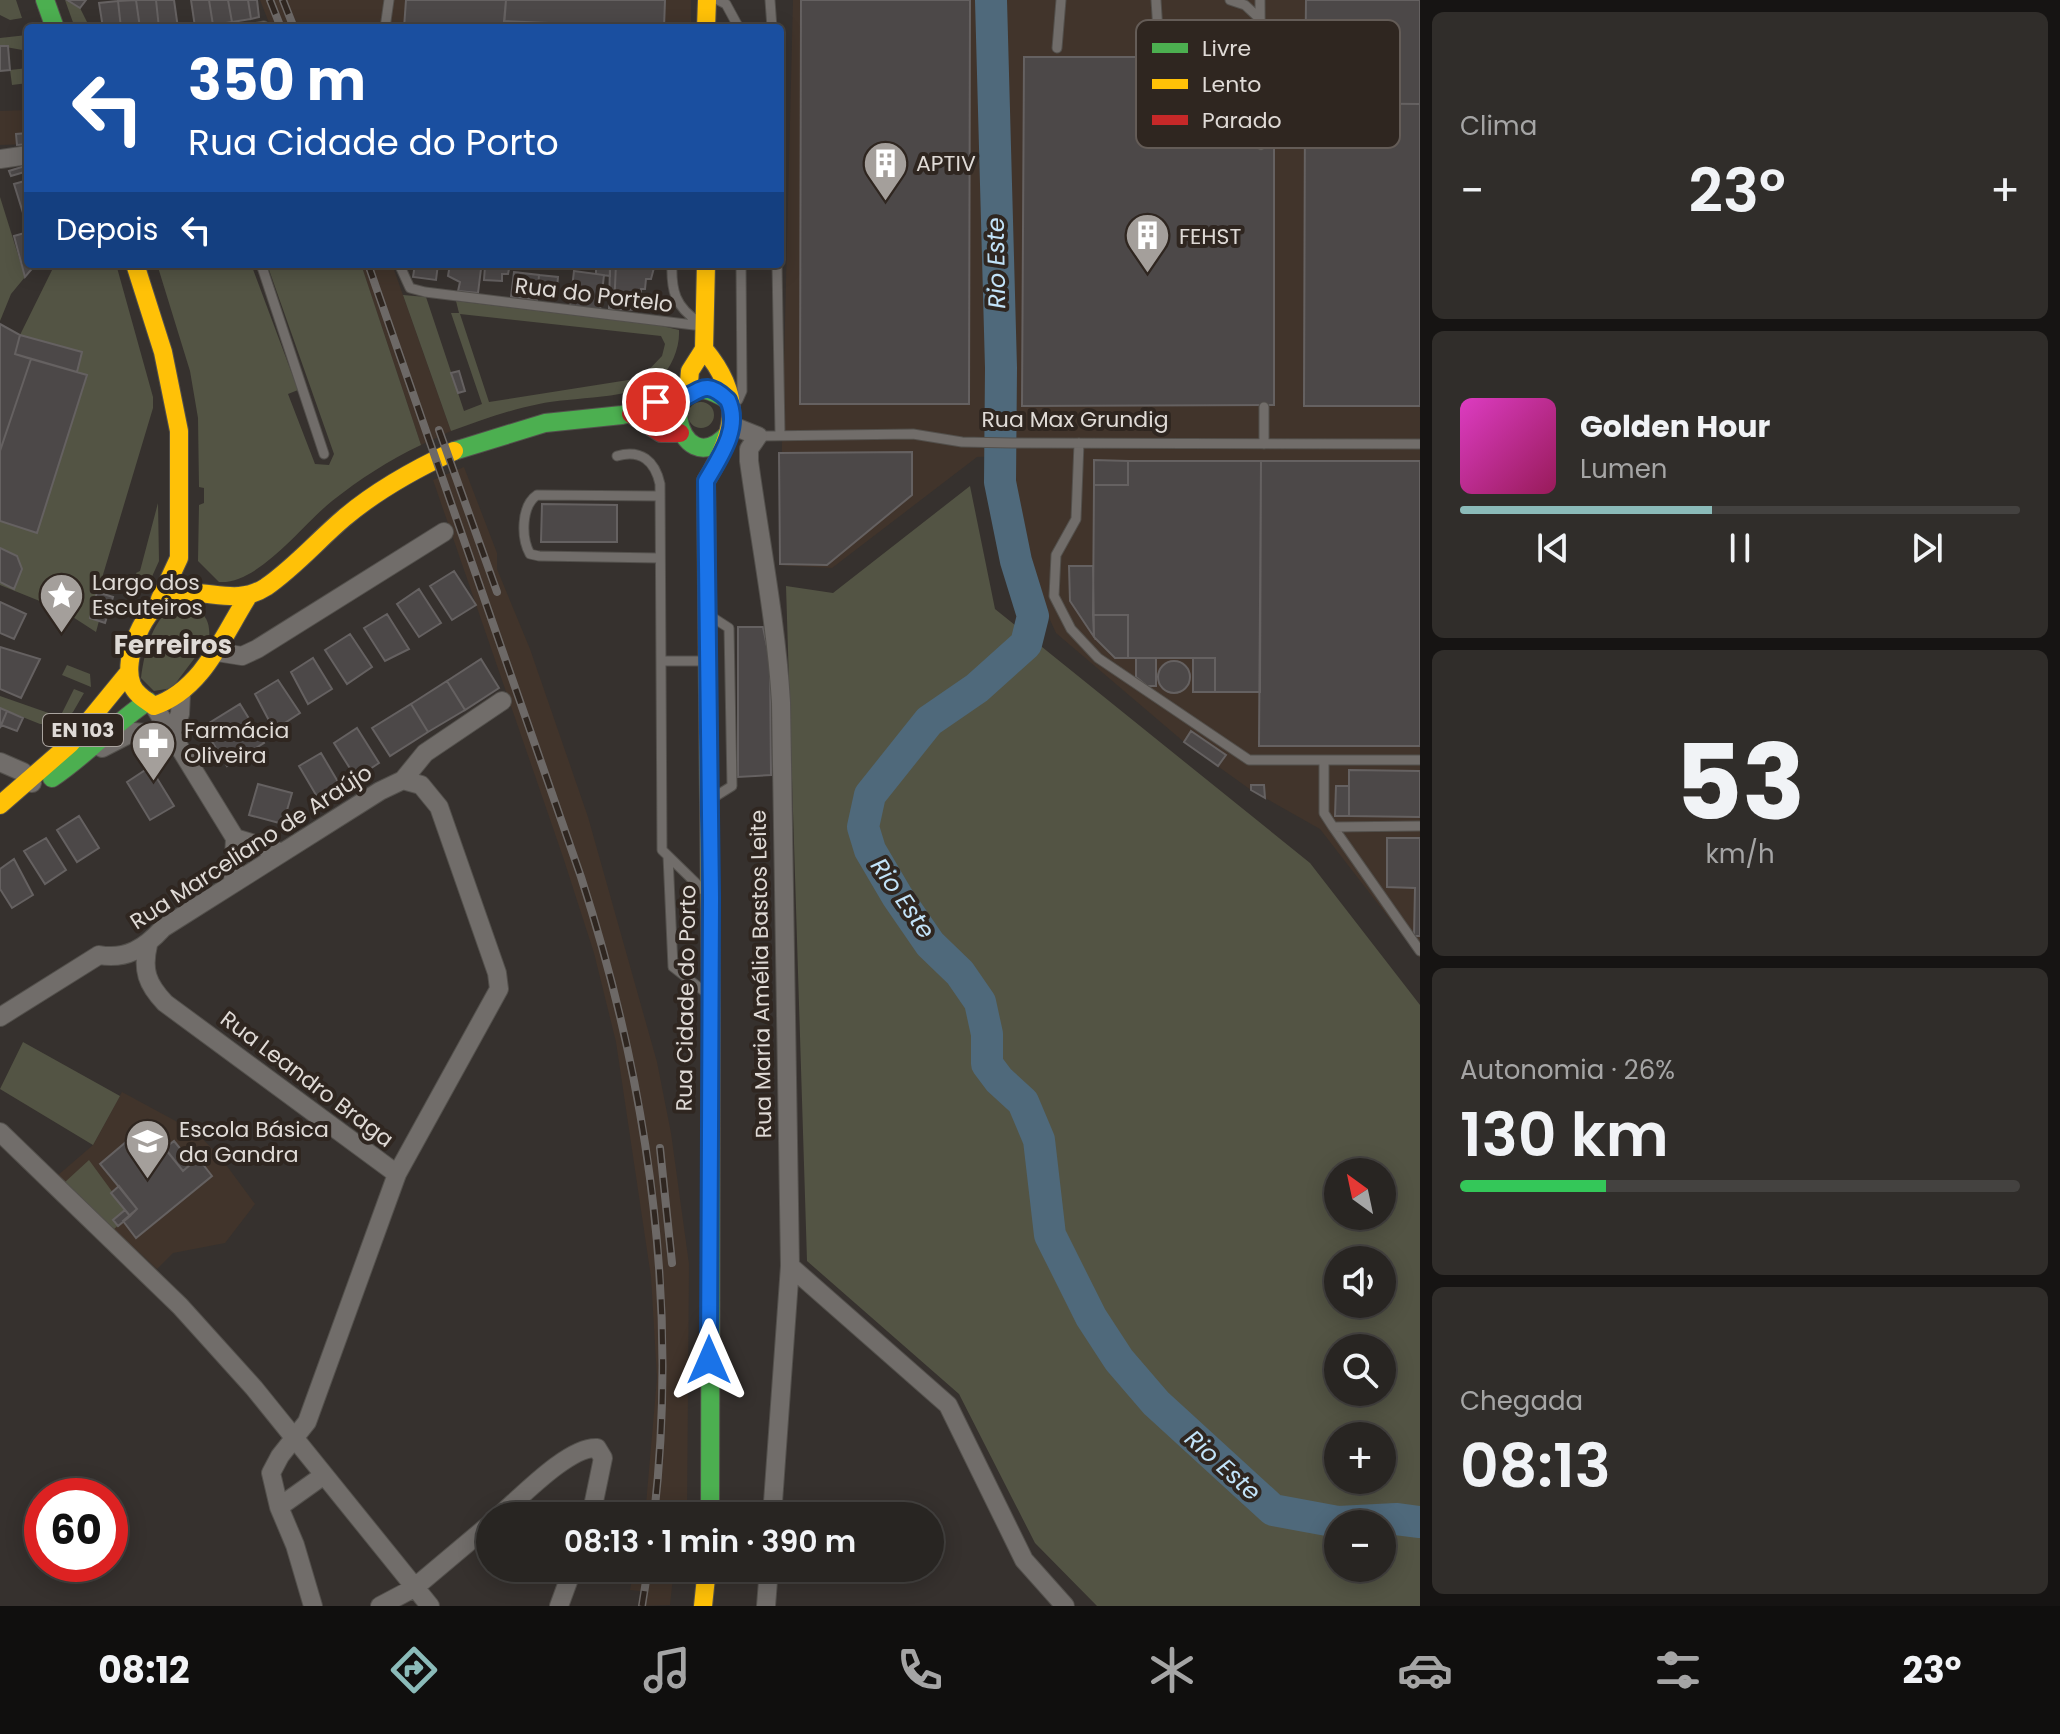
<!DOCTYPE html>
<html lang="pt">
<head>
<meta charset="utf-8">
<style>
  body { margin:0; font-family:Poppins,sans-serif; background:#302d2a; color:#f1f3f6; height:100vh; display:flex; flex-direction:column; font-size:30px; white-space:nowrap }
  * { box-sizing:border-box; margin:0 }
  p { font-size:26px; color:#a5a5a5 }
  .icon { flex:none; width:44px; height:44px; fill:none; stroke:currentColor; stroke-width:2; stroke-linecap:round; stroke-linejoin:round }
  .map { position:relative; flex:1; overflow:hidden }
  .sheet { display:flex; flex-direction:column; gap:12px; padding:12px; background:#161413; width:640px }
  .sheet>* { flex:none }
  .hud { position:absolute; left:24px; top:24px; width:760px; height:244px; border-radius:8px; box-shadow:0 4px 20px #0003,0 0 0 2px #444240; background:#1a4fa0; color:#fff; overflow:hidden }
  .needle { width:52px; rotate:327deg }
  .buttons { position:absolute; left:1324px; top:1158px; display:grid; gap:16px }
  .buttons a { display:grid; place-items:center; width:72px; height:72px; border-radius:50%; background:#282522; box-shadow:0 4px 20px #0003,0 0 0 2px #444240; font-size:40px }
  .speed { position:absolute; left:24px; top:1478px; display:flex; gap:16px; font-size:40px; font-weight:700; text-align:center }
  .speed>* { display:grid; place-content:center; width:104px; height:104px; border-radius:50%; background:#282522; box-shadow:0 4px 20px #0003,0 0 0 2px #444240; line-height:1 }
  .speed .limit { border:12px solid #d22; background:#fff; color:#111 }
  .pin { position:absolute; display:grid; place-items:center; width:68px; height:68px; color:#fff; margin:-34px; border:4px solid #fff; border-radius:50%; box-shadow:0 2px 8px #0007 }
  .me { position:absolute; width:88px; margin:-44px; rotate:0deg; stroke-linejoin:round; filter:drop-shadow(0 0 6px #0008) }
  .turn { display:flex; align-items:center; gap:28px; height:168px; padding:0 32px; font-size:36px }
  .turn .icon { width:104px; height:104px; stroke-width:2.5 }
  .turn b { display:block; font-size:56px; line-height:68px }
  .then { display:flex; align-items:center; height:76px; padding:0 32px; background:#0003; gap:16px; font-size:30px }
  .big { font-size:60px; font-weight:600; line-height:1.1 }
  .sheet .card { flex:1; display:flex; flex-direction:column; justify-content:center; gap:12px; min-width:0; padding:0 28px; border-radius:12px; background:#302d2a }
  .sheet .dial { align-items:center; gap:0 }
  .dial b { font-size:104px; line-height:1 }
  .song { display:flex; align-items:center; gap:24px }
  .cover { width:96px; height:96px; border-radius:12px; background:linear-gradient(135deg,hsl(310 70% 55%),hsl(330 70% 35%)) }
  .played { height:8px; border-radius:4px; background:linear-gradient(90deg,#8bbbb9 45%,#444240 45%) }
  .keys { display:flex; justify-content:space-around; direction:ltr }
  .heat { display:flex; justify-content:space-between; align-items:center; font-size:44px; direction:ltr }
  .charge { height:12px; border-radius:6px; background:linear-gradient(90deg,#34c759 26%,#444240 0) }
  .trip { position:absolute; left:476px; top:1502px; width:468px; height:80px; border-radius:40px; background:#282522; box-shadow:0 4px 20px #0003,0 0 0 2px #444240; font-weight:600; line-height:80px; text-align:center }
  .menu { display:flex; height:128px; justify-content:space-around; align-items:center; background:#100f0e; color:#a5a5a5 }
  .menu .icon { width:56px; height:56px }
  .menu .selected { color:#8bbbb9 }
  .menu b { font-size:36px; color:#f1f3f6 }
  main { display:flex; flex:1; min-height:0 }
  .map>svg:first-child { display:block }
</style>
</head>
<body>
<main>
<div class="map">
<svg width="1420" height="1606" viewBox="0 0 1420 1606">
  <rect width="100%" height="100%" fill="#36312e"/>
  <path fill="#41342b" d="M260,0h431v28h-420z
    M793,0h627v958l-100,-129 -69,-39 -67,-48 -128,-109 -15,-33 -32,-144 -32,1 -145,111 -53,-3z
    M28,110v34l-28,1v-34z
    M361,264h31l59,167 -30,14z
    M464,467l33,86v16l33,80 58,168 69,245 14,71 18,131 -2,252h-42l12,-138 -6,-101 -35,-235 -22,-89 -31,-96 -130,-377z
    M122,1092l74,40 25,26 34,46 -30,39 -52,10 -16,16 -100,-93 36,-31z
    M634,1568h40l-4,37 -32,1 3,-15 -11,-1z"/>
  <path fill="#535444" fill-rule="evenodd" d="M0,0h16l6,18 -12,2 -10,-5z
    M65,0l15,8 10,20h-15z
    M27,35l1,16 -28,-5v-8z
    M28,68v15l-16,2 -2,-15z
    M0,197l25,80 -14,17 -11,27z
    M55,264h61l37,133v11l-63,210 9,3 -3,11 -34,-22 -62,-25v-3l14,7 8,-20 -5,-13 -17,-8v-27l37,11 50,-156 -10,-4 5,-20 -62,-17z
    M157,264h94l47,126 -10,4 27,70 14,1 5,-11 -67,-190h94l60,181c-32,15 -61,34 -89,56 -30,24 -74,84 -113,81l-21,-21 1,-56 5,-2v-15l-5,-1 -1,-69 -8,-47z
    M403,295l23,2 38,114 18,-7 -31,-91h8l-3,-12 206,25 17,4c1,17 -7,37 -20,50 -22,19 -90,17 -120,24 -31,6 -59,17 -88,27zM460,314l201,22 4,8 -3,12 -21,22 -152,24z
    M688 415a13 13 0 1 1 26 0a13 13 0 1 1-26 0Z
    M970,486l25,123 315,254 110,142v601h-323l-62,-63 -76,-149 -152,-133 -21,-675 47,7zM1338,1172h44v44h-44zM1338,1260h44v44h-44zM1338,1348h44v44h-44zM1338,1436h44v44h-44zM1338,1524h44v44h-44z
    M158,503l1,58 -9,20 -8,4 -6,-12 4,-2z
    M173,605c22,1 39,7 36,34l-37,49 -18,3 -13,-13c4,-29 10,-53 32,-73z
    M67,665l23,9 1,13 -29,-12z
    M74,689l10,4 -11,19 -15,13 -18,-1 -40,-16v-12l60,21z
    M23,1042l97,54 -27,49 -93,-56z
    M89,1160l41,56 -16,13 -50,-46z"/>
  <g fill="none" stroke-linecap="round" stroke-linejoin="round">
    <path stroke="#4f697b" stroke-width="32" d="M991,0l10,368 -1,114 16,79 17,55 -7,28 -49,44 -48,33 -59,74 -7,32 7,23 27,46 33,48 30,29 20,29 7,32v30l12,16 24,22 16,38 11,95 41,82 28,43 37,43 117,107 65,12 58,-3 24,3"/>
  </g>
  <path fill="#4c4848" stroke="#656161" stroke-width="2" d="M67,0h19l-6,8z
    M136,0h20l3,28h-19z
    M136,0l4,28h-19l-3,-27z
    M156,0h18l4,28h-19z
    M191,0h18l4,25 -18,2z
    M209,0h19l4,22 -19,3z
    M228,0h20l3,19 -19,3z
    M248,0h9l2,17 -8,2z
    M406,0h100l-2,28h-100z
    M506,0h159l-1,28 -160,-7z
    M801,0h169l-1,404h-169z
    M1306,0h114v104l-115,-1z
    M118,1l3,27h-18l-4,-25z
    M504,21l114,7h-114z
    M0,46h8l2,24 -10,1z
    M1024,57h148l1,41 49,1v29l28,2v15l24,1v259l-252,1z
    M1305,103l115,1v302h-116z
    M28,133v11l-11,1 -1,-11z
    M28,165v6l-17,5 -2,-5z
    M28,180v49l-14,-45z
    M28,232v32h8l-11,13 -11,-41z
    M415,264h23l-2,16 -23,-3z
    M450,264h36l-1,5h-4l-3,24 -20,-2 2,-9 -12,-6z
    M486,264h23v5l-24,-3z
    M596,264h14v12l-14,-2z
    M610,264h6l-2,45h-5z
    M616,264h39l-4,15h-5l-1,10h-4l-1,21 -26,-1z
    M485,266l24,3 -1,5h-6v7l-18,-1z
    M574,271l30,4 -4,35 -30,-4z
    M514,272l25,3 -2,25 -26,-3z
    M539,275l19,2 -1,11 -19,-2z
    M0,324l20,11 -5,19 16,5 -31,92z
    M20,335l62,17 -5,20 -62,-18z
    M31,359l56,16 -50,158 -37,-12v-70z
    M459,371l6,20 -7,2 -7,-20z
    M912,452v43l-85,70 -47,-1 -1,-111z
    M1094,460l34,1v24h-34z
    M1128,461h133l-1,231h-45v-34h-87v-43h-35l1,-130h34z
    M1261,461h159v285h-161z
    M542,504l75,1v37h-76z
    M0,548l17,8 5,13 -8,20 -14,-7z
    M1069,566h24l1,71 -24,-36z
    M454,571l22,34 -24,15 -22,-34z
    M419,589l22,34 -22,14 -22,-33z
    M97,592l16,5 -8,26 -15,-5z
    M0,602l26,12 -12,25 -14,-6z
    M0,602l26,12 -12,25 -14,-6z
    M387,614l22,35 -24,12 -21,-33z
    M1093,615h35v43h-13l-21,-21z
    M738,627h25l7,34 1,114 -33,2z
    M350,634l22,33 -25,17 -22,-34z
    M0,647l40,12 -19,39 -21,-9z
    M313,658l19,31 -24,15 -17,-32z
    M1136,658h20v28h-9l-11,-9z
    M1193,658h22v34h-22z
    M481,659l18,29 -34,22 -18,-29z
    M1158 677a16 16 0 1 1 32 0a16 16 0 1 1-32 0Z
    M278,680l22,33 -26,17 -19,-36z
    M447,681l18,29 -37,22 -17,-28z
    M240,704l24,39 -37,23 -22,-36 10,2 1,-4 -10,-3z
    M411,704l17,28 -38,24 -18,-28z
    M0,708l7,3 -7,17z
    M7,711l16,7 -6,13 -16,-6z
    M357,728l22,35 -23,15 -22,-35z
    M1191,731l35,24 -8,11 -34,-24z
    M321,753l20,34 -22,13 -20,-34z
    M150,767l24,39 -24,14 -23,-38z
    M1349,770l71,1v46l-71,-1z
    M258,784l34,9 -9,31 -34,-9z
    M1251,785h13l1,13 -14,-8z
    M1336,786h13v30h-14z
    M79,816l20,32 -22,14 -20,-32z
    M46,838l20,32 -21,14 -21,-33z
    M1387,838h33v98h-6l1,-48 -28,-1z
    M14,859l19,36 -21,13 -12,-19v-20z
    M146,1125l37,46 15,-13 14,18 -76,62 -13,-17 14,-12 -37,-45z
    M174,1141l18,22 -9,8 -18,-23z
    M119,1186l18,23 -7,7 -19,-23z
    M125,1210l5,6 -12,10 -5,-6z"/>
  <g fill="none" stroke-linecap="round" stroke-linejoin="round">
    <defs>
      <path id="lane" d="M718,0l8,4 13,24
        M770,0l2,28
        M1156,0l2,31 6,5 96,2
        M1230,0l15,5 14,13
        M1260,0l1,145
        M253,28l11,-2
        M385,28l4,-28
        M1057,48l4,-48
        M261,264l63,190
        M399,264l11,24 15,4 277,34
        M672,264c-1,26 3,43 27,58
        M777,264l3,170
        M738,400l4,-9 -1,-127
        M1264,407v37
        M758,436l155,-2 49,8 50,1 408,1
        M1079,443l-3,76 -20,36 -2,41 17,33 27,29 151,102h171
        M617,456c24,-7 38,5 43,28l2,366 41,40
        M659,558l-120,-2 -9,-2c-9,-16 -9,-48 7,-59l123,1
        M712,617l17,11 3,158 -16,10
        M661,661h44
        M1324,762v51l9,14 87,-1
        M1333,827l87,124
        M668,856l5,111 32,25"/>
      <path id="street" d="M0,159l28,-4
        M733,426l25,10 -9,13v12c11,80 27,160 32,241l9,564 -18,250
        M217,652l25,4 15,-7 187,-117
        M154,706l81,132
        M170,735l10,-21 1,-20
        M102,748l31,-16 37,3
        M0,762l23,10 9,11
        M235,838l45,14
        M233,882l2,-44
        M148,945c-6,25 -1,39 17,58l232,171
        M0,1017l99,-62c27,5 46,-7 64,-27l217,-137 23,-11 22,-27 77,-52
        M0,1132l180,174 74,82 176,218
        M790,1266l158,139 76,155 41,46
        M279,1507l45,-32
        M499,1516c22,-19 70,-70 98,-68l6,10 -12,58
        M313,1606l-18,-61 -16,-38 -8,-34 9,-17 27,-34 90,-248 102,-185 -2,-16 -58,-166 -18,-22 -18,-5
        M380,1606l34,-18 76,-64
        M559,1606l14,-38
        M766,1606l3,-38"/>
      <path id="fast" d="M45,0l10,28
        M728,400c-79,-50 -53,92 1,33
        M454,451l91,-28 77,-8 58,-14
        M52,778c36,-24 59,-52 96,-77
        M710,1516l1,-499"/>
      <path id="slow" d="M706,28l1,-28
        M135,264l28,88 16,79v127l-19,41
        M704,349c40,48 32,82 2,132l5,536
        M688,393l2,-22 14,-22 2,-85
        M247,598c-25,40 -45,92 -93,108 -8,-6 -18,-11 -22,-21 -11,-25 13,-81 39,-89 32,-11 63,12 95,-9 29,-20 52,-47 78,-69 33,-28 71,-49 110,-67
        M0,805l70,-61 59,-72
        M703,1606l4,-38"/>
      <path id="jam" d="M631,414l30,19h19"/>
    </defs>
    <use href="#lane" stroke="#53504c" stroke-width="11"/>
    <use href="#street" stroke="#53504c" stroke-width="20"/>
    <use href="#fast" stroke="#53504c" stroke-width="20"/>
    <use href="#slow" stroke="#53504c" stroke-width="20"/>
    <use href="#jam" stroke="#53504c" stroke-width="20"/>
    <use href="#lane" stroke="#716d6a" stroke-width="9"/>
    <use href="#street" stroke="#716d6a" stroke-width="18"/>
    <use href="#fast" stroke="#4caf50" stroke-width="18"/>
    <use href="#slow" stroke="#ffc107" stroke-width="18"/>
    <use href="#jam" stroke="#c62828" stroke-width="18"/>
    <defs>
      <path id="rail" d="M270,0l11,28
        M283,0l11,28
        M368,264l213,613c67,208 98,421 73,639
        M439,430l58,162
        M660,1148l12,115
        M642,1606l6,-38"/>
    </defs>
    <use href="#rail" stroke="#6d6967" stroke-width="8"/>
    <use href="#rail" stroke="#2f2620" stroke-width="5" stroke-dasharray="15" stroke-linecap="butt"/>
  </g>
  <g fill="none" stroke-linecap="round" stroke-linejoin="round">
    <defs>
      <path id="route" d="M656,402c7,-2 20,0 26,-3 20,-10 25,-19 46,1 13,28 -8,57 -22,81l5,417 -2,462"/>
    </defs>
    <use href="#route" stroke="#114b97" stroke-width="20"/>
    <use href="#route" stroke="#1a73e8" stroke-width="14"/>
  </g>
  <defs>
    <symbol id="building-pin" viewBox="-11 -11 22 30"><path d="M0 17L-7.5 6A9.5 9.5 0 1 1 7.5 6Z" fill="#a49f9b" stroke="#2f2620"/><path d="M-4-6H4V6H1V3H-1V6H-4ZM-2.5-4.3h1.7v1.8h-1.7ZM.8-4.3h1.7v1.8H.8ZM-2.5-1h1.7V.8h-1.7ZM.8-1h1.7V.8H.8Z" fill="#fff"/></symbol>
    <symbol id="sight-pin" viewBox="-11 -11 22 30"><path d="M0 17L-7.5 6A9.5 9.5 0 1 1 7.5 6Z" fill="#a49f9b" stroke="#2f2620"/><path d="M0-6L1.8-2.2L6-1.7L2.9 1.2L3.7 5.4L0 3.3L-3.7 5.4L-2.9 1.2L-6-1.7L-1.8-2.2Z" fill="#fff"/></symbol>
    <symbol id="pharmacy-pin" viewBox="-11 -11 22 30"><path d="M0 17L-7.5 6A9.5 9.5 0 1 1 7.5 6Z" fill="#a49f9b" stroke="#2f2620"/><path d="M-2-6h4v4h4v4h-4v4h-4v-4h-4v-4h4Z" fill="#fff"/></symbol>
    <symbol id="school-pin" viewBox="-11 -11 22 30"><path d="M0 17L-7.5 6A9.5 9.5 0 1 1 7.5 6Z" fill="#a49f9b" stroke="#2f2620"/><path d="M0-5L7-2L0 1L-7-2ZM-4 1L0 2.5L4 1V4Q0 6-4 4Z" fill="#fff"/></symbol>
  </defs>
  <g fill-rule="evenodd">
    <use href="#building-pin" x="860" y="138" width="51" height="69"/>
    <use href="#building-pin" x="1122" y="210" width="51" height="69"/>
    <use href="#sight-pin" x="36" y="570" width="51" height="69"/>
    <use href="#pharmacy-pin" x="128" y="718" width="51" height="69"/>
    <use href="#school-pin" x="122" y="1116" width="51" height="69"/>
  </g>
  <g text-anchor="middle" dominant-baseline="central" stroke-width="8" stroke-linejoin="round" paint-order="stroke">
    <rect fill="#2f2620" stroke="#aaa49f" stroke-width="2" x="43" y="714" width="80" height="32" rx="6"/>
    <g font-size="20" font-weight="bold" fill="#dfdad6">
      <text x="83" y="730">EN 103</text>
    </g>
    <g font-size="22" fill="#dfdad6" stroke="#2f2620" text-anchor="start">
      <text x="916" y="163">APTIV</text>
      <text x="1179" y="236">FEHST</text>
      <text x="92" y="582">Largo dos<tspan x="92" dy="25">Escuteiros</tspan></text>
      <text x="184" y="730">Farmácia<tspan x="184" dy="25">Oliveira</tspan></text>
      <text x="179" y="1129">Escola Básica<tspan x="179" dy="25">da Gandra</tspan></text>
    </g>
    <g font-size="22" fill="#dfdad6" stroke="#2f2620">
      <text transform="translate(594 295) rotate(7)">Rua do Portelo</text>
      <text x="1075" y="419">Rua Max Grundig</text>
      <text transform="translate(251 847) rotate(-33)">Rua Marceliano de Araújo</text>
      <text transform="translate(761 974) rotate(-91)">Rua Maria Amélia Bastos Leite</text>
      <text transform="translate(686 998) rotate(-89)">Rua Cidade do Porto</text>
      <text transform="translate(307 1079) rotate(37)">Rua Leandro Braga</text>
    </g>
    <g font-size="24" font-style="italic" fill="#c2e3f9" stroke="#2f2620">
      <text transform="translate(996 263) rotate(-91)">Rio Este</text>
      <text transform="translate(903 898) rotate(55)">Rio Este</text>
      <text transform="translate(1223 1465) rotate(42)">Rio Este</text>
    </g>
    <g font-size="26" font-weight="bold" fill="#dfdad6" stroke="#2f2620">
      <text x="173" y="645">Ferreiros</text>
    </g>
  </g>
  <rect x="1136" y="20" width="264" height="128" rx="12" fill="#2f2620" stroke="#645c57" stroke-width="2"/>
  <rect x="1152" y="43" width="36" height="10" fill="#4caf50"/>
  <rect x="1152" y="79" width="36" height="10" fill="#ffc107"/>
  <rect x="1152" y="115" width="36" height="10" fill="#c62828"/>
  <g font-size="22" fill="#dfdad6">
    <text x="1202" y="56">Livre</text>
    <text x="1202" y="92">Lento</text>
    <text x="1202" y="128">Parado</text>
  </g>
</svg>
<div class="buttons">
<a><svg class="needle" viewBox="-14 -14 28 28"><path d="M0-13l5 13h-10z" fill="#e53935"/><path d="M0 13l5-13h-10z" fill="#a5a5a5"/></svg></a>
<a><svg class="icon" aria-label="sound" viewBox="0 0 24 24"><path d="M4 9h4l5-4v14l-5-4H4zM17 9q2 3 0 6"/></svg></a>
<a><svg class="icon" aria-label="search" viewBox="0 0 24 24"><circle cx="10" cy="10" r="6"/><path d="M15 15l6 6"/></svg></a>
<a>+</a>
<a>−</a>
</div>
<div class="speed"><div class="limit">60</div></div>
<div class="pin" style="left:656px;top:402px;background:#d93025"><svg class="icon" aria-label="arrive" viewBox="0 0 24 24"><path d="M6 21V4h12l-3 4 3 4H6"/></svg></div>
<svg class="me" style="left:709px;top:1360px" viewBox="-20 -20 40 40"><path d="M0-17L14 15 0 8-14 15z" fill="#1a73e8" stroke="#fff" stroke-width="4"/></svg>
<div class="trip">08:13 · 1 min · 390 m</div>
<div class="hud">
<div class="turn"><svg class="icon" aria-label="left" viewBox="0 0 24 24"><path d="M17 20v-9H6M10 6l-5 5 5 5"/></svg><div><b>350 m</b>Rua Cidade do Porto</div></div>
<div class="then">Depois<svg class="icon" aria-label="left" viewBox="0 0 24 24"><path d="M17 20v-9H6M10 6l-5 5 5 5"/></svg></div>
</div>
</div>
<section class="sheet">
<div class="card"><p>Clima</p>
<div class="heat"><a>−</a><b class="big">23°</b><a>+</a></div>
</div>
<div class="card">
<div class="song"><i class="cover"></i><div><b>Golden Hour</b><p>Lumen</p></div></div>
<div class="played"></div>
<div class="keys"><svg class="icon" aria-label="previous" viewBox="0 0 24 24"><path d="M18 5L8 12l10 7zM5 5v14"/></svg><svg class="icon" aria-label="pause" viewBox="0 0 24 24"><path d="M8 5v14M16 5v14"/></svg><svg class="icon" aria-label="next" viewBox="0 0 24 24"><path d="M6 5l10 7-10 7zM19 5v14"/></svg></div>
</div>
<div class="card dial"><b>53</b><p>km/h</p></div>
<div class="card"><p>Autonomia · 26%</p><b class="big">130 km</b><div class="charge"></div></div>
<div class="card"><p>Chegada</p><b class="big">08:13</b></div>
</section>
</main>
<nav class="menu">
<b>08:12</b>
<svg class="icon selected" aria-label="directions" viewBox="0 0 24 24"><path d="M12 3l9 9-9 9-9-9zM9 14v-3h6M13 9l2 2-2 2"/></svg>
<svg class="icon" aria-label="music" viewBox="0 0 24 24"><path d="M9 18V5l10-2v13"/><circle cx="6" cy="18" r="3"/><circle cx="16" cy="16" r="3"/></svg>
<svg class="icon" aria-label="phone" viewBox="0 0 24 24"><path d="M5 4h4l2 5-3 2q2 4 5 5l2-3 5 2v4C11 20 4 13 5 4z"/></svg>
<svg class="icon" aria-label="climate" viewBox="0 0 24 24"><path d="M12 3v18M4 7l16 10M4 17L20 7"/></svg>
<svg class="icon" aria-label="car" viewBox="0 0 24 24"><path d="M5 17H2v-5l4-1 3-4h7l3 4 3 1v5h-3M9 17h6M6 11h13"/><circle cx="7" cy="17" r="2"/><circle cx="17" cy="17" r="2"/></svg>
<svg class="icon" aria-label="filters" viewBox="0 0 24 24"><path d="M4 7h16M4 17h16"/><circle cx="9" cy="7" r="2"/><circle cx="15" cy="17" r="2"/></svg>
<b>23°</b>
</nav>
</body>
</html>
